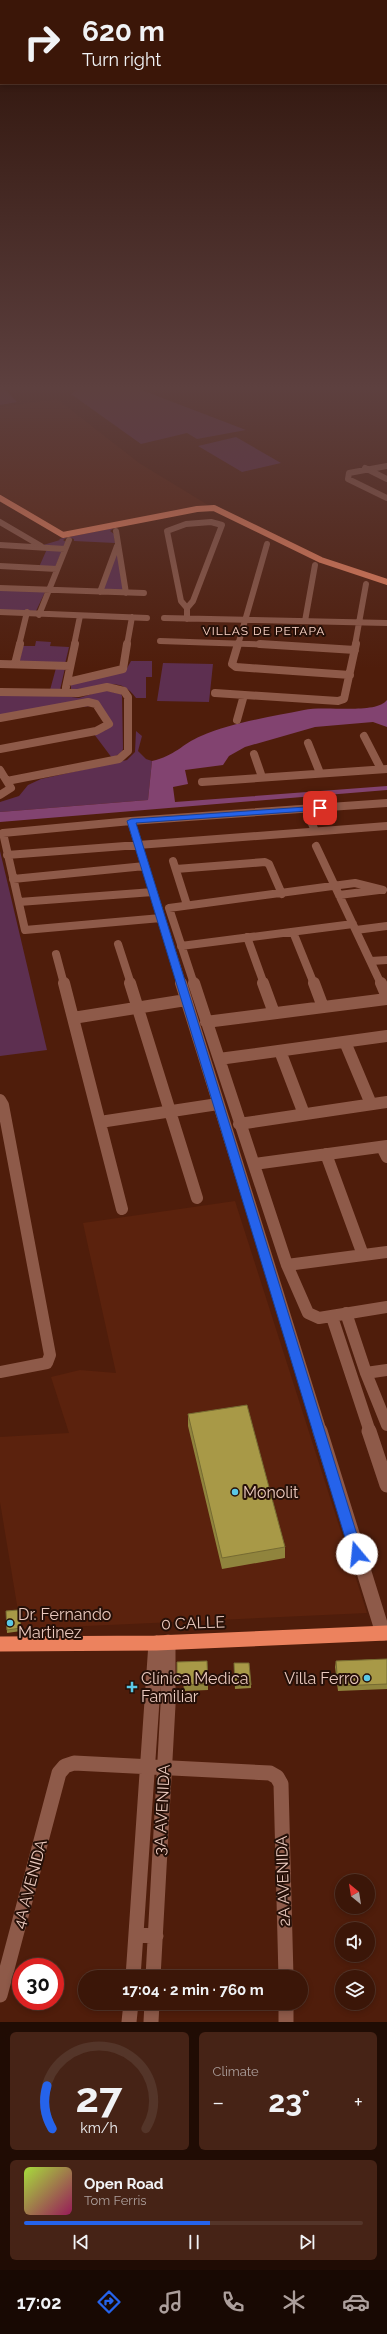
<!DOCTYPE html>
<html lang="en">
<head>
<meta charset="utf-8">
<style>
  body { margin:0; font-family:Raleway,sans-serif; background:#462316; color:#f1f3f6; height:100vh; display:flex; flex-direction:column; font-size:15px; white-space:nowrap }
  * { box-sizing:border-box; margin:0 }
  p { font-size:13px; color:#ac9f9c }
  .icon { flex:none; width:22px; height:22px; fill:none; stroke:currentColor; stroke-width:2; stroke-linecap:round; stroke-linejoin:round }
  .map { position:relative; height:2022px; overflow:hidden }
  .sheet { display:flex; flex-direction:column; gap:10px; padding:10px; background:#200c04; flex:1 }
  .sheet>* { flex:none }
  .guide { position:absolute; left:0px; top:0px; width:387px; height:84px; box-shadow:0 2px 6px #0003,0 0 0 1px #543529; background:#3b1608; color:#f1f3f6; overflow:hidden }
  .needle { width:26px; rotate:330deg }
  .buttons { position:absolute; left:335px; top:1874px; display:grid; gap:8px }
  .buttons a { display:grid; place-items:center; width:40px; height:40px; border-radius:50%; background:#3b1608; box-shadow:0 2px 6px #0003,0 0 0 1px #543529; font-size:20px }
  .speed { position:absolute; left:12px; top:1958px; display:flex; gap:8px; font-size:20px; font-weight:700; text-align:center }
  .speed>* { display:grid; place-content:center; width:52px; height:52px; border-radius:50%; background:#3b1608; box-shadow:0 2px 6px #0003,0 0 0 1px #543529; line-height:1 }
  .speed .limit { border:6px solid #d22; background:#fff; color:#111 }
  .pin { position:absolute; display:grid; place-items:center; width:34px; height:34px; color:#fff; margin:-17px; border-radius:8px; box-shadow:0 2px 6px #0006 }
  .me { position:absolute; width:44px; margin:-22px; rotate:343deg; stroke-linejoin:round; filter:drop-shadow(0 0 3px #0008) }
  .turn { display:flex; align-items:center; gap:14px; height:84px; padding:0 16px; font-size:18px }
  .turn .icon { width:52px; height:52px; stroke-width:2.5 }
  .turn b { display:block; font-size:28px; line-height:34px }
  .big { font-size:30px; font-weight:700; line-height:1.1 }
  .sheet .widget { flex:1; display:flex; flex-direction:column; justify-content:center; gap:6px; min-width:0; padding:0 14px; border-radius:6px; background:#462316 }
  .sheet .dial { align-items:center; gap:0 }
  .dial svg { height:104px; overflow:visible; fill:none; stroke:#543529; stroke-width:7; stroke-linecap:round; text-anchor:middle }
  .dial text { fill:#f1f3f6; stroke:none }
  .song { display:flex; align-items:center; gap:12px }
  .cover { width:48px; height:48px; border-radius:6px; background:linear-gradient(135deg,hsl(80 70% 55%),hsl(330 70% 35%)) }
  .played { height:4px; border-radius:2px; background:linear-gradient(90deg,#2563eb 55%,#543529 55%) }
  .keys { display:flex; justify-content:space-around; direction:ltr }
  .heat { display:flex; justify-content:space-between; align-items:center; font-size:22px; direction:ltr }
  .sheet .tiles { flex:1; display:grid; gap:10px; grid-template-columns:1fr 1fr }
  .widget:last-child { grid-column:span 2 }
  .trip { position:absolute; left:78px; top:1970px; width:230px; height:40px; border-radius:20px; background:#3b1608; box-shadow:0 2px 6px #0003,0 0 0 1px #543529; font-weight:700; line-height:40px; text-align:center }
  .tabs { display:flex; height:64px; justify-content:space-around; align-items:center; background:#180903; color:#ac9f9c }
  .tabs .icon { width:28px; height:28px }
  .tabs .current { color:#2563eb }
  .tabs b { font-size:18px; color:#f1f3f6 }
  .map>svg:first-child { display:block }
</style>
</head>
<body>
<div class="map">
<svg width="387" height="2022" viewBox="0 0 387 2022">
  <rect width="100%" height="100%" fill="#4f1d0b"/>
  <path fill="#5b220d" d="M57,399l82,64 69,42 -144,28 -64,-39v-87z
    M235,1201l132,412 -346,16 -21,-127v-65l69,-4 -18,-56 29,-7 36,3 -33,-150z"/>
  <path fill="#5d2f50" d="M0,386h2l15,16 -17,3z
    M81,386h50l115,44 -49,9 -10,-6 -46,11 -70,-50z
    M236,437l45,26 -39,9 -44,-26z
    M114,528l-4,3 4,3 1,9 -41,-2v-2l-6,-2 -5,3 3,2 -3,5 -20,-2 17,-5 -1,-1z
    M117,546l9,47 -26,-1z
    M47,549l15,1 -7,18 -16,-1z
    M0,590l45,2 -9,19 -36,-1z
    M36,641l15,1 -1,4 19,1 -4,17 -46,-1 4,-17h12z
    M131,661h21v16h-6v21h-10c-21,-29 -40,-2 -65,-9v-4l55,-15z
    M163,663l50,1 -4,38 -52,-1z
    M56,668h9l-5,22h-10z
    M104,690l17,4 1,2 1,53 -2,4 -9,5 -18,-24 12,-4 -6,-25 -99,11 -1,-2v-20l64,2 15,2z
    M136,731l6,5 -4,15 8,8 6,2 -4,39 -148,12v-10l19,-6 9,-11 13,-6 86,-19 8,-8z
    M0,851l47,199 -47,6z"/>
  <path fill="#824370" d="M387,700v27l-14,-5 -58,5 -70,20 -16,9 -6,9 -38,5 3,14 -15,3 2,15 212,-16v4l-387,32v-10l148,-12 4,-39c23,-5 30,-17 49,-25 32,-14 69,-19 103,-26 20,-5 72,5 83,-10z"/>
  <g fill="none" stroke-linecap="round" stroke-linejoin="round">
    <path stroke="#8e5a49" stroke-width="6" d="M387,466l-38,7 -1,6 39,19
      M365,468l22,11
      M0,522l41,24
      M211,522l11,3 -29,76 -6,7 -6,-7 -14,-70 19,-7z
      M116,531l10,62
      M0,545l65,4
      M0,566l57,3
      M0,588l144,5
      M100,592l17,-46
      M187,608v11
      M0,612l147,6
      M39,615l30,-75
      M164,618l223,5
      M305,621l10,-56
      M160,641l115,4
      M19,645l8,-33
      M74,645l6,-29
      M127,645l5,-28
      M238,645l29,-101
      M355,645l11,-61"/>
    <path stroke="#8e5a49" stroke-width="8" d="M238,644l-6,20 4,3 114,8
      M260,644l95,6
      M0,664l70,2
      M15,664l5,-20
      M68,682l55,-13 4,-25
      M66,687l9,-43
      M0,692l78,1 29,-6 17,4 4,6v54l-9,8 -112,22
      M215,693l123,8 6,-2 12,-55
      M0,718l88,-16 8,2 13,20 -13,7 -96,18
      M237,720l7,-25
      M364,736l17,33
      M308,743l12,30
      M254,754l8,23
      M0,770l11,18 -11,7
      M202,782l185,-13
      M306,809l9,22
      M131,821l51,163
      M316,846l65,138
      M7,855l380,-29
      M173,861l14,44
      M176,869l89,-7 4,2 13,30
      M13,879l132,-13
      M339,895l40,-5
      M19,902l134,-10
      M161,918l-136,12 -22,-97 128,-12 256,-18
      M356,930l31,-4
      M293,932l21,52
      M247,937l17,47
      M118,944l13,40
      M181,946l172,-22
      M56,954l8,30
      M371,961l16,-1
      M194,984l-25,-76 186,-25 28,7"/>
    <path stroke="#8e5a49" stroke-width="12" d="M64,983l58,226
      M130,983l67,215
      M181,983l140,449
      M194,983l93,282 21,48 11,5 68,-11
      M263,983l11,30
      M314,983l9,24
      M381,983l6,14
      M73,1018l113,-18
      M206,1022l181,-23
      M345,1042l26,62
      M280,1051l24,63
      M219,1059l168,-23
      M0,1100l3,5 47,250 -3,8 -47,9
      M100,1122l118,-18
      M239,1124l148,-22
      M382,1147l5,10
      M326,1154l37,101
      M254,1164l133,-18
      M287,1265l100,-13
      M346,1313l20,60 21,52
      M332,1317l38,115
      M366,1373l21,-3"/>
    <path stroke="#8e5a49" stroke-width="15" d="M320,1431l63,202
      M369,1431l18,54
      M136,1935l20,1
      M133,1977l23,-334
      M153,1977l15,-272v-63
      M0,1995l59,-222 6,-7 9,-3 196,10 7,4 4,7 5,193
      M286,2003v19
      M129,2022l2,-19
      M151,2022l1,-19"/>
    <path stroke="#ec825e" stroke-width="6" d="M0,498l63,37 134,-26 17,-1 107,52 66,22"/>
    <path stroke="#ec825e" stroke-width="15" d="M0,1644l156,-1 231,-10"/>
  </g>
  <path fill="#90843d" d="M188,1414l97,133v11l-63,11 -34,-143z
    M18,1610l3,21 -14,2 -1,-22z
    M387,1659v30l-49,2 -3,-24 1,-6z
    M177,1662l31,22v6l-24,1 -1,-11 -6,1z
    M234,1663l17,22v3l-16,1z"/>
  <path fill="#a89947" stroke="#766b32" d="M247,1405l38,142 -63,11 -34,-144z
    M18,1610l3,18 -14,2 -1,-19z
    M387,1659v25l-49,2 -2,-25z
    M207,1661l1,23 -24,1 -1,-10h-6v-13z
    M234,1663h15l2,22 -16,1z"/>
  <linearGradient id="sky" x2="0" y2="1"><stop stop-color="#2b1006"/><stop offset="0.58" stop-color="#5d403f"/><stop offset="1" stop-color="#5d403f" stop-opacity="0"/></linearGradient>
  <rect width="387" height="669" fill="url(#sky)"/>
  <path fill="#2563eb" stroke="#184099" d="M320,806h2v4l-186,13 227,731 -2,4h-9l-2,-4 -223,-733 4,-2z"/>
  <g fill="#5bc8e6" stroke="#261008" stroke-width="1.5">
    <circle cx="235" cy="1492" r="4"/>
    <circle cx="10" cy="1623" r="4"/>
    <circle cx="367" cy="1678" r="4"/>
    <path d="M130 1681h4v4h4v4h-4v4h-4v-4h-4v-4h4z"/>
  </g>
  <g text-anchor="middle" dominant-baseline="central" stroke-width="4" stroke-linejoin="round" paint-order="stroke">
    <g font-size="12" letter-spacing="1" fill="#fdd6c9" stroke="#261008">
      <text x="264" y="631">VILLAS DE PETAPA</text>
    </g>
    <g font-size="16" fill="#eac9be" stroke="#261008" text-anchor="start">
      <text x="243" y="1492">Monolit</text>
      <text x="18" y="1614">Dr. Fernando<tspan x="18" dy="18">Martinez</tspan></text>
      <text x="141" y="1678">Clínica Medica<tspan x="141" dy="18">Familiar</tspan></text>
      <text x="359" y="1678" text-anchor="end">Villa Ferro</text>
    </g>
    <g font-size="16" fill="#eac9be" stroke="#261008">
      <text transform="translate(193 1623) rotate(-2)">0 CALLE</text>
      <text transform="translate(162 1810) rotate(-87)">3A AVENIDA</text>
      <text transform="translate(283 1881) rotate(-92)">2A AVENIDA</text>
      <text transform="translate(30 1884) rotate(-75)">4A AVENIDA</text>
    </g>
  </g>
</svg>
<div class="buttons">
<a><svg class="needle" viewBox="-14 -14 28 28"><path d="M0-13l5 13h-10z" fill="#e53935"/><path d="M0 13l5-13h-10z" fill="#ac9f9c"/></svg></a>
<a><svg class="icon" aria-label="sound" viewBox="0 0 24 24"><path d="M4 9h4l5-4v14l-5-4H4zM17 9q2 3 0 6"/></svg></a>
<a><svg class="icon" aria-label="layers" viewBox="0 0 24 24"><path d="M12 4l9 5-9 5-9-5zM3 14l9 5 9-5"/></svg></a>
</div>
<div class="speed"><div class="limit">30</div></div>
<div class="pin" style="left:320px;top:808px;background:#d93025"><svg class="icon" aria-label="arrive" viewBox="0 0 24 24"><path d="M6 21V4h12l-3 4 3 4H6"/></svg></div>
<svg class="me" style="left:357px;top:1554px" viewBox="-20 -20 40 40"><circle r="19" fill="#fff"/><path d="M0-13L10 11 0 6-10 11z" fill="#2563eb"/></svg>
<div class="trip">17:04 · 2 min · 760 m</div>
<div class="guide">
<div class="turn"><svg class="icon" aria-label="right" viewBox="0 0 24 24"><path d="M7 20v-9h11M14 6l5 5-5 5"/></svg><div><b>620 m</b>Turn right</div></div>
</div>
</div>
<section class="sheet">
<div class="tiles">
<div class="widget dial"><svg viewBox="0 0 100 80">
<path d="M14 69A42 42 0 1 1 86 69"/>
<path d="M14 69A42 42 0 0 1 10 36" stroke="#2563eb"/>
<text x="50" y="56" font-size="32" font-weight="700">27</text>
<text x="50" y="72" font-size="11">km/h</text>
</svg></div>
<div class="widget"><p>Climate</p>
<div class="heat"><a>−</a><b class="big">23°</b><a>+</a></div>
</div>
<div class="widget">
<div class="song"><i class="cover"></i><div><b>Open Road</b><p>Tom Ferris</p></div></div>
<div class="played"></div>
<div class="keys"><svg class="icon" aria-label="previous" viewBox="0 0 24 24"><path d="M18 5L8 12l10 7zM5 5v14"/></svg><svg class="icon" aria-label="pause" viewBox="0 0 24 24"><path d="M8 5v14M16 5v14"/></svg><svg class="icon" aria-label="next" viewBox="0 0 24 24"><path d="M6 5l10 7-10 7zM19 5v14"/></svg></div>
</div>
</div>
</section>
<nav class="tabs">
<b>17:02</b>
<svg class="icon current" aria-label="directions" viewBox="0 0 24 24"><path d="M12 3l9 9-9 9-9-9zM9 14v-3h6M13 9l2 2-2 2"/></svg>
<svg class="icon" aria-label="music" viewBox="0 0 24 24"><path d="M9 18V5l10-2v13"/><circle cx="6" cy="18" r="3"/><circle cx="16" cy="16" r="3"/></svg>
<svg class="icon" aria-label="phone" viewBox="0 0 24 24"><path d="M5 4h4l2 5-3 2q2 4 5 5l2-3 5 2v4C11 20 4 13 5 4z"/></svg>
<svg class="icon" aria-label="climate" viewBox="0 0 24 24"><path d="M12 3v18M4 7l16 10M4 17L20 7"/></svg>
<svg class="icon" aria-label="car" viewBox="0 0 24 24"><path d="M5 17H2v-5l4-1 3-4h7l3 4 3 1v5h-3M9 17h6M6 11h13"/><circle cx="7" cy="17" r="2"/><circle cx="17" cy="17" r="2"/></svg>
</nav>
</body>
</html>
